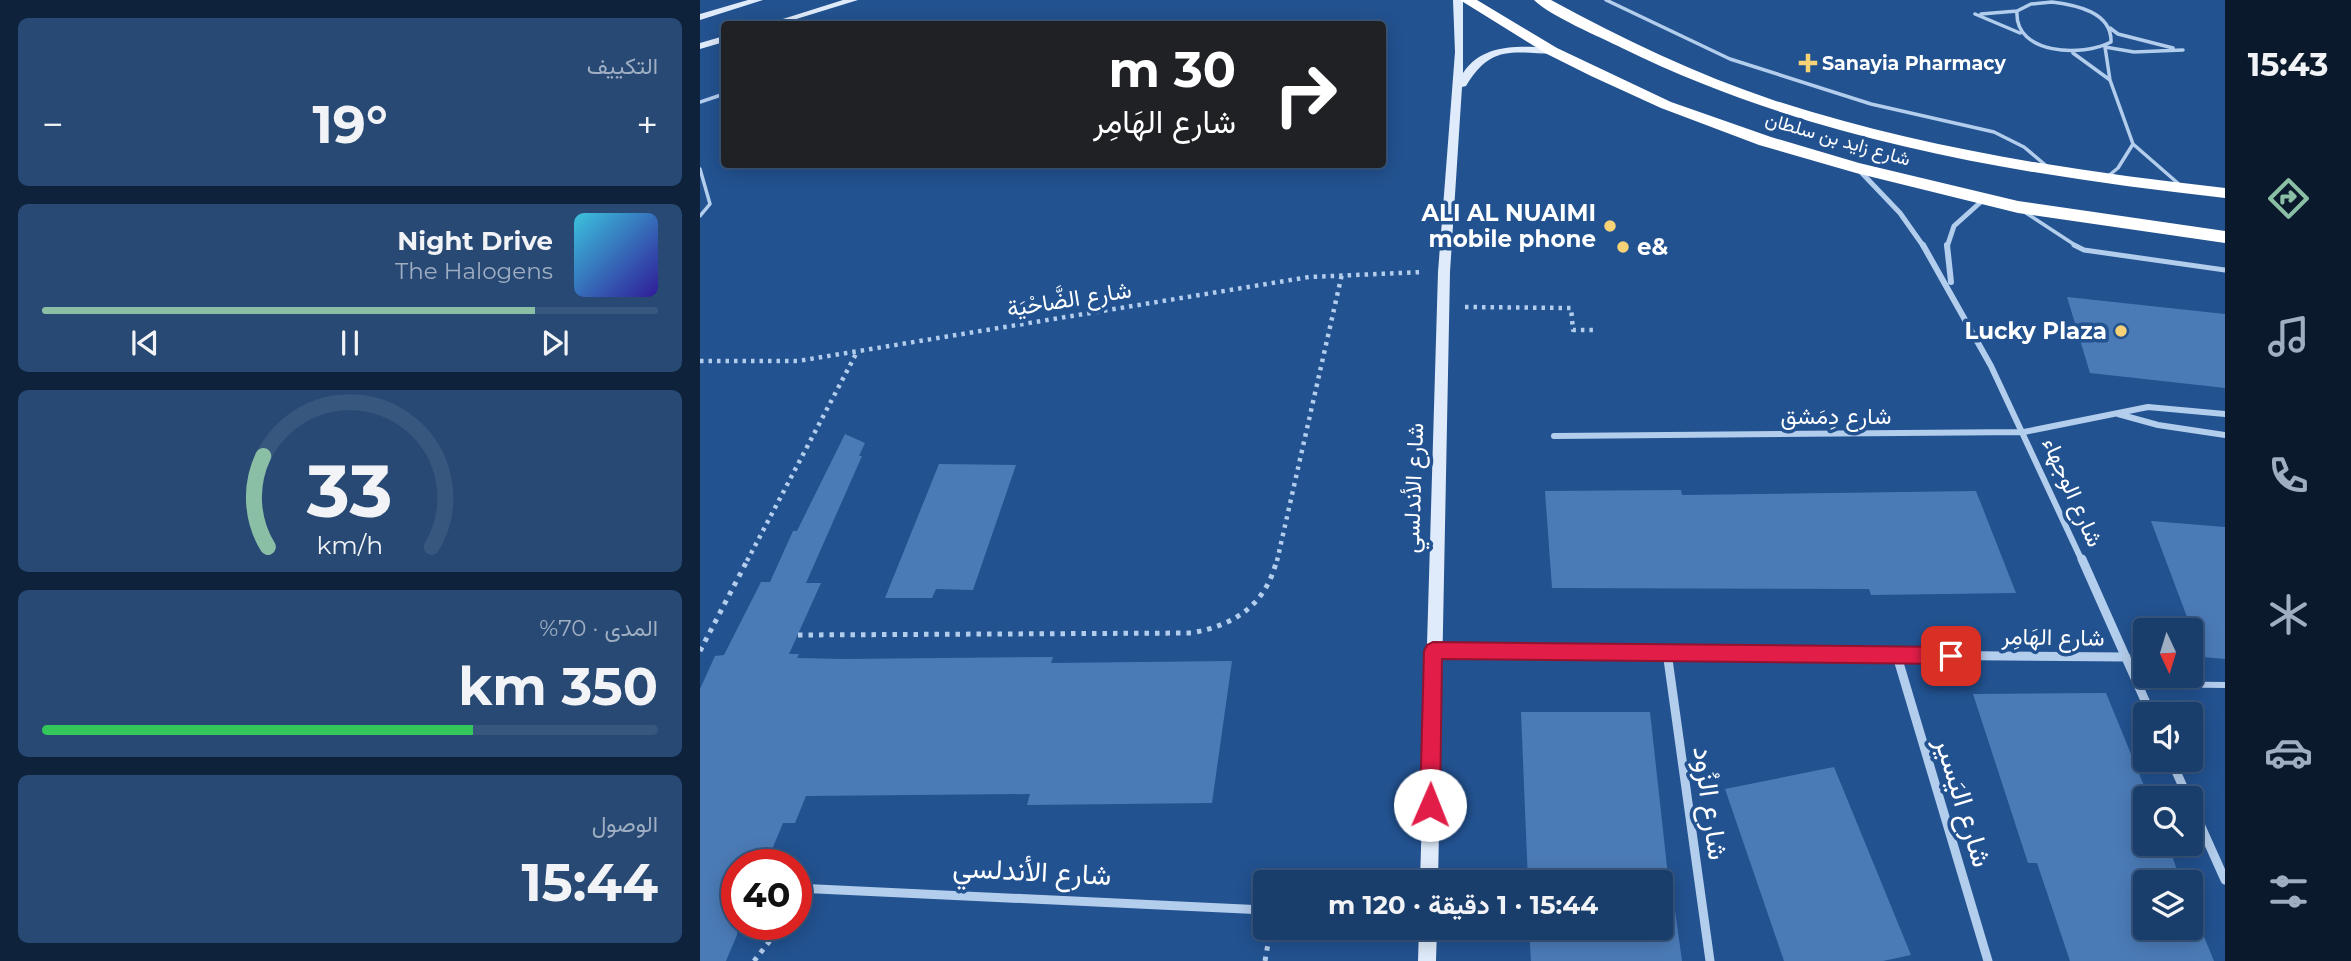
<!DOCTYPE html>
<html lang="ar">
<head>
<meta charset="utf-8">
<style>
  body { margin:0; font-family:Montserrat,Vazirmatn,sans-serif; background:#274974; color:#f1f3f6; direction:rtl; height:100vh; display:flex; flex-direction:column; font-size:26px; white-space:nowrap }
  * { box-sizing:border-box; margin:0 }
  p { font-size:23px; color:#9faec2 }
  .icon { flex:none; width:38px; height:38px; fill:none; stroke:currentColor; stroke-width:2; stroke-linecap:round; stroke-linejoin:round }
  .map { position:relative; flex:1; overflow:hidden; direction:ltr }
  .drawer { display:flex; flex-direction:column; gap:18px; padding:18px; background:#0e223b; width:700px }
  .drawer>* { flex:none }
  .top-card { position:absolute; left:21px; top:21px; width:665px; height:147px; border-radius:7px; box-shadow:0 4px 18px #0003,0 0 0 2px #38577f; direction:rtl; background:#202124; color:#fff; overflow:hidden }
  .needle { width:46px; rotate:176deg }
  .tools { position:absolute; left:1433px; top:618px; display:grid; gap:14px }
  .tools a { display:grid; place-items:center; width:70px; height:70px; border-radius:7px; background:#1a3e6c; box-shadow:0 4px 18px #0003,0 0 0 2px #38577f; font-size:35px }
  .speed { position:absolute; left:21px; top:849px; display:flex; gap:14px; font-size:35px; font-weight:700; text-align:center }
  .speed>* { display:grid; place-content:center; width:91px; height:91px; border-radius:50%; background:#1a3e6c; box-shadow:0 4px 18px #0003,0 0 0 2px #38577f; line-height:1 }
  .speed .limit { border:10px solid #d22; background:#fff; color:#111 }
  .pin { position:absolute; display:grid; place-items:center; width:60px; height:60px; color:#fff; margin:-30px; border-radius:14px; box-shadow:0 4px 10px #0006 }
  .me { position:absolute; width:77px; margin:-38px; rotate:1deg; stroke-linejoin:round; filter:drop-shadow(0 0 5px #0008) }
  .turn { display:flex; align-items:center; gap:24px; height:147px; padding:0 35px; font-size:32px }
  .turn .icon { width:91px; height:91px; stroke-width:2.5 }
  .turn b { display:block; font-size:49px; line-height:60px }
  .big { font-size:52px; font-weight:700; line-height:1.1 }
  .drawer .widget { flex:1; display:flex; flex-direction:column; justify-content:center; gap:10px; min-width:0; padding:0 24px; border-radius:10px; background:#274974 }
  .drawer .dial { align-items:center; gap:0 }
  .dial svg { height:182px; overflow:visible; fill:none; stroke:#38577f; stroke-width:7; stroke-linecap:round; text-anchor:middle }
  .dial text { fill:#f1f3f6; stroke:none }
  .song { display:flex; align-items:center; gap:21px }
  .cover { width:84px; height:84px; border-radius:10px; background:linear-gradient(135deg,hsl(190 70% 55%),hsl(250 70% 35%)) }
  .played { height:7px; border-radius:4px; background:linear-gradient(90deg,#8abfa5 80%,#38577f 80%) }
  .keys { display:flex; justify-content:space-around; direction:ltr }
  .heat { display:flex; justify-content:space-between; align-items:center; font-size:38px; direction:ltr }
  .charge { height:10px; border-radius:5px; background:linear-gradient(90deg,#34c759 70%,#38577f 0) }
  .trip { position:absolute; left:553px; top:870px; width:420px; height:70px; border-radius:7px; background:#1a3e6c; box-shadow:0 4px 18px #0003,0 0 0 2px #38577f; font-weight:700; line-height:70px; text-align:center; direction:rtl }
  main { display:flex; flex:1; min-height:0 }
  .dock { display:flex; flex-direction:column; width:126px; justify-content:space-around; align-items:center; background:#0a192b; color:#9faec2 }
  .dock .icon { width:49px; height:49px }
  .dock .current { color:#8abfa5 }
  .dock b { font-size:32px; color:#f1f3f6 }
  .map>svg:first-child { display:block }
</style>
</head>
<body>
<main>
<nav class="dock">
<b>15:43</b>
<svg class="icon current" aria-label="directions" viewBox="0 0 24 24"><path d="M12 3l9 9-9 9-9-9zM9 14v-3h6M13 9l2 2-2 2"/></svg>
<svg class="icon" aria-label="music" viewBox="0 0 24 24"><path d="M9 18V5l10-2v13"/><circle cx="6" cy="18" r="3"/><circle cx="16" cy="16" r="3"/></svg>
<svg class="icon" aria-label="phone" viewBox="0 0 24 24"><path d="M5 4h4l2 5-3 2q2 4 5 5l2-3 5 2v4C11 20 4 13 5 4z"/></svg>
<svg class="icon" aria-label="climate" viewBox="0 0 24 24"><path d="M12 3v18M4 7l16 10M4 17L20 7"/></svg>
<svg class="icon" aria-label="car" viewBox="0 0 24 24"><path d="M5 17H2v-5l4-1 3-4h7l3 4 3 1v5h-3M9 17h6M6 11h13"/><circle cx="7" cy="17" r="2"/><circle cx="17" cy="17" r="2"/></svg>
<svg class="icon" aria-label="filters" viewBox="0 0 24 24"><path d="M4 7h16M4 17h16"/><circle cx="9" cy="7" r="2"/><circle cx="15" cy="17" r="2"/></svg>
</nav>
<div class="map">
<svg width="1525" height="961" viewBox="0 0 1525 961">
  <rect width="100%" height="100%" fill="#225290"/>
  <path fill="#4b7bb7" d="M1367,297l158,17v74l-135,-15z
    M145,434l20,9 -6,13h3l-56,127h15l-32,71h10l-2,4 46,1 210,-2 -2,6 181,-2 -20,142 -185,2 3,-11 -224,2 -11,27h-12l-17,41h-29v71l-11,26h-26v-272l15,-33 9,-1 37,-73h9l23,-51h4z
    M239,464l77,1 -43,125 -37,-1 -4,9h-47z
    M981,490l1,5 294,-4 40,102 -145,2 -2,-6 -317,-1 -7,-97z
    M1451,521l74,6v132l-23,-2z
    M1406,693l43,105h-3v46h22l13,38h-35v46h45v-23l23,56h-144l-33,-98h-9l-55,-169z
    M821,712h129l21,191h3l8,58h-151l-2,-33h132v-46h-133z
    M1134,767l77,188 -28,6h-99l-59,-172z"/>
  <g fill="none" stroke-linecap="round" stroke-linejoin="round">
    <path stroke="#b3cdec" stroke-width="4.5" stroke-dasharray="3.5 5" stroke-linecap="butt" d="M765,307l106,1 2,22h22
      M0,361h98l511,-84 113,-5
      M47,561l110,-209
      M577,561l65,-287"/>
    <path stroke="#b3cdec" stroke-width="5" stroke-dasharray="4.5 6" stroke-linecap="butt" d="M98,635l393,-2c44,-8 75,-28 86,-74
      M0,651l48,-92
      M54,961l29,-37
      M565,961l5,-29"/>
    <path stroke="#b3cdec" stroke-width="3.5" d="M906,0l124,59 141,45 123,28 30,15 25,21
      M1352,2c24,3 60,10 59,40 -28,15 -97,13 -94,-31l14,-7z
      M1275,14l45,19
      M1281,14l36,-3
      M1410,28l8,6 55,14
      M1373,53l37,27
      M0,102l24,-8
      M0,169l10,35 -10,12
      M1407,177l11,-9 15,-24
      M1480,185l-47,-41 -23,-64 -5,-33 29,5 49,-2
      M1323,211l55,36"/>
    <path stroke="#b3cdec" stroke-width="5" d="M1374,245l10,5 141,20"/>
    <path stroke="#b3cdec" stroke-width="6" d="M1437,684l88,1"/>
    <path stroke="#b3cdec" stroke-width="5" d="M1158,169l42,44 24,34
      M1247,247l7,-21 29,-26"/>
    <path stroke="#b3cdec" stroke-width="6" d="M1223,245l68,121 91,195
      M1247,245l4,37
      M1418,414l40,11 67,10
      M854,436l470,-4 124,-25 77,7"/>
    <path stroke="#b3cdec" stroke-width="9" d="M1382,559l69,155
      M734,651l692,6
      M967,652l43,309
      M1197,656l91,305
      M1471,760l17,38
      M1491,804l34,76
      M96,888l469,22"/>
    <path fill="#dfebfa" fill-rule="evenodd" d="M48,0h15l-63,20v-6z
      M143,0h15l-78,24h-13z
      M753,0h10v73c17,-25 44,-27 72,-26 8,1 15,0 22,4l-5,3c-42,-2 -62,-8 -86,32l-4,1 -12,185 -12,610h-18l18,-610 17,-220z
      M24,36v6l-24,7v-6z
      M719,928h18l-1,33h-18z"/>
    <path fill="#fff" fill-rule="evenodd" d="M760,0h17l80,48 114,54 100,35 88,26 159,38 207,30v12l-207,-30 -162,-40 -97,-28 -98,-37 -70,-32 -44,-22z
      M834,0h17c72,39 145,74 222,100 147,48 299,71 452,88v10c-207,-23 -414,-57 -603,-150 -22,-11 -72,-32 -88,-48z"/>
  </g>
  <path fill="#e11d48" stroke="#92132f" stroke-width="2" d="M733,642l518,5 6,3 3,6 -3,6 -6,2 -509,-5 -2,146 -3,7 -7,3 -7,-3 -3,-7 4,-154 3,-6z"/>
  <g fill="#f8d276" stroke="#225290" stroke-width="2.5">
    <path d="M1104.5 52.5h7v7h7v7h-7v7h-7v-7h-7v-7h7z"/>
    <circle cx="910" cy="226" r="7"/>
    <circle cx="923" cy="247" r="7"/>
    <circle cx="1421" cy="331" r="7"/>
  </g>
  <g text-anchor="middle" dominant-baseline="central" stroke-width="7" stroke-linejoin="round" paint-order="stroke">
    <g font-size="19" font-weight="bold" fill="#fff" stroke="#225290" text-anchor="start">
      <text x="1122" y="63">Sanayia Pharmacy</text>
    </g>
    <g font-size="19" fill="#fff" stroke="#225290">
      <text transform="translate(1138 139) rotate(16)">شارع زايد بن سلطان</text>
    </g>
    <g font-size="23" font-weight="bold" fill="#fff" stroke="#225290" text-anchor="end">
      <text x="896" y="213">ALI AL NUAIMI<tspan x="896" dy="26">mobile phone</tspan></text>
      <text x="937" y="247" text-anchor="start">e&amp;</text>
      <text x="1407" y="331">Lucky Plaza</text>
    </g>
    <g font-size="23" fill="#fff" stroke="#225290">
      <text transform="translate(369 299) rotate(-9)">شارع الضَّاحْيَة</text>
      <text x="1136" y="416">شارع دِمَشق</text>
      <text transform="translate(713 488) rotate(-88)">شارع الأندلسي</text>
      <text transform="translate(1373 492) rotate(66)">شارع الوجهاء</text>
      <text transform="translate(1353 637) rotate(1)">شارع الهَامِر</text>
    </g>
    <g font-size="28" fill="#fff" stroke="#225290">
      <text transform="translate(1264 802) rotate(73)">شارع اليَسير</text>
      <text transform="translate(1011 803) rotate(82)">شارع الزُود</text>
      <text transform="translate(332 871) rotate(3)">شارع الأندلسي</text>
    </g>
  </g>
</svg>
<div class="tools">
<a><svg class="needle" viewBox="-14 -14 28 28"><path d="M0-13l5 13h-10z" fill="#e53935"/><path d="M0 13l5-13h-10z" fill="#9faec2"/></svg></a>
<a><svg class="icon" aria-label="sound" viewBox="0 0 24 24"><path d="M4 9h4l5-4v14l-5-4H4zM17 9q2 3 0 6"/></svg></a>
<a><svg class="icon" aria-label="search" viewBox="0 0 24 24"><circle cx="10" cy="10" r="6"/><path d="M15 15l6 6"/></svg></a>
<a><svg class="icon" aria-label="layers" viewBox="0 0 24 24"><path d="M12 4l9 5-9 5-9-5zM3 14l9 5 9-5"/></svg></a>
</div>
<div class="speed"><div class="limit">40</div></div>
<div class="pin" style="left:1251px;top:656px;background:#d93025"><svg class="icon" aria-label="arrive" viewBox="0 0 24 24"><path d="M6 21V4h12l-3 4 3 4H6"/></svg></div>
<svg class="me" style="left:730px;top:805px" viewBox="-20 -20 40 40"><circle r="19" fill="#fff"/><path d="M0-13L10 11 0 6-10 11z" fill="#e11d48"/></svg>
<div class="trip">15:44 · 1 دقيقة · 120 m</div>
<div class="top-card">
<div class="turn"><svg class="icon" aria-label="right" viewBox="0 0 24 24"><path d="M7 20v-9h11M14 6l5 5-5 5"/></svg><div><b>30 m</b>شارع الهَامِر</div></div>
</div>
</div>
<section class="drawer">
<div class="widget"><p>التكييف</p>
<div class="heat"><a>−</a><b class="big">19°</b><a>+</a></div>
</div>
<div class="widget">
<div class="song"><i class="cover"></i><div><b>Night Drive</b><p>The Halogens</p></div></div>
<div class="played"></div>
<div class="keys"><svg class="icon" aria-label="previous" viewBox="0 0 24 24"><path d="M18 5L8 12l10 7zM5 5v14"/></svg><svg class="icon" aria-label="pause" viewBox="0 0 24 24"><path d="M8 5v14M16 5v14"/></svg><svg class="icon" aria-label="next" viewBox="0 0 24 24"><path d="M6 5l10 7-10 7zM19 5v14"/></svg></div>
</div>
<div class="widget dial"><svg viewBox="0 0 100 80">
<path d="M14 69A42 42 0 1 1 86 69"/>
<path d="M14 69A42 42 0 0 1 12 29" stroke="#8abfa5"/>
<text x="50" y="56" font-size="32" font-weight="700">33</text>
<text x="50" y="72" font-size="11">km/h</text>
</svg></div>
<div class="widget"><p>المدى · 70%</p><b class="big">350 km</b><div class="charge"></div></div>
<div class="widget"><p>الوصول</p><b class="big">15:44</b></div>
</section>
</main>
</body>
</html>
